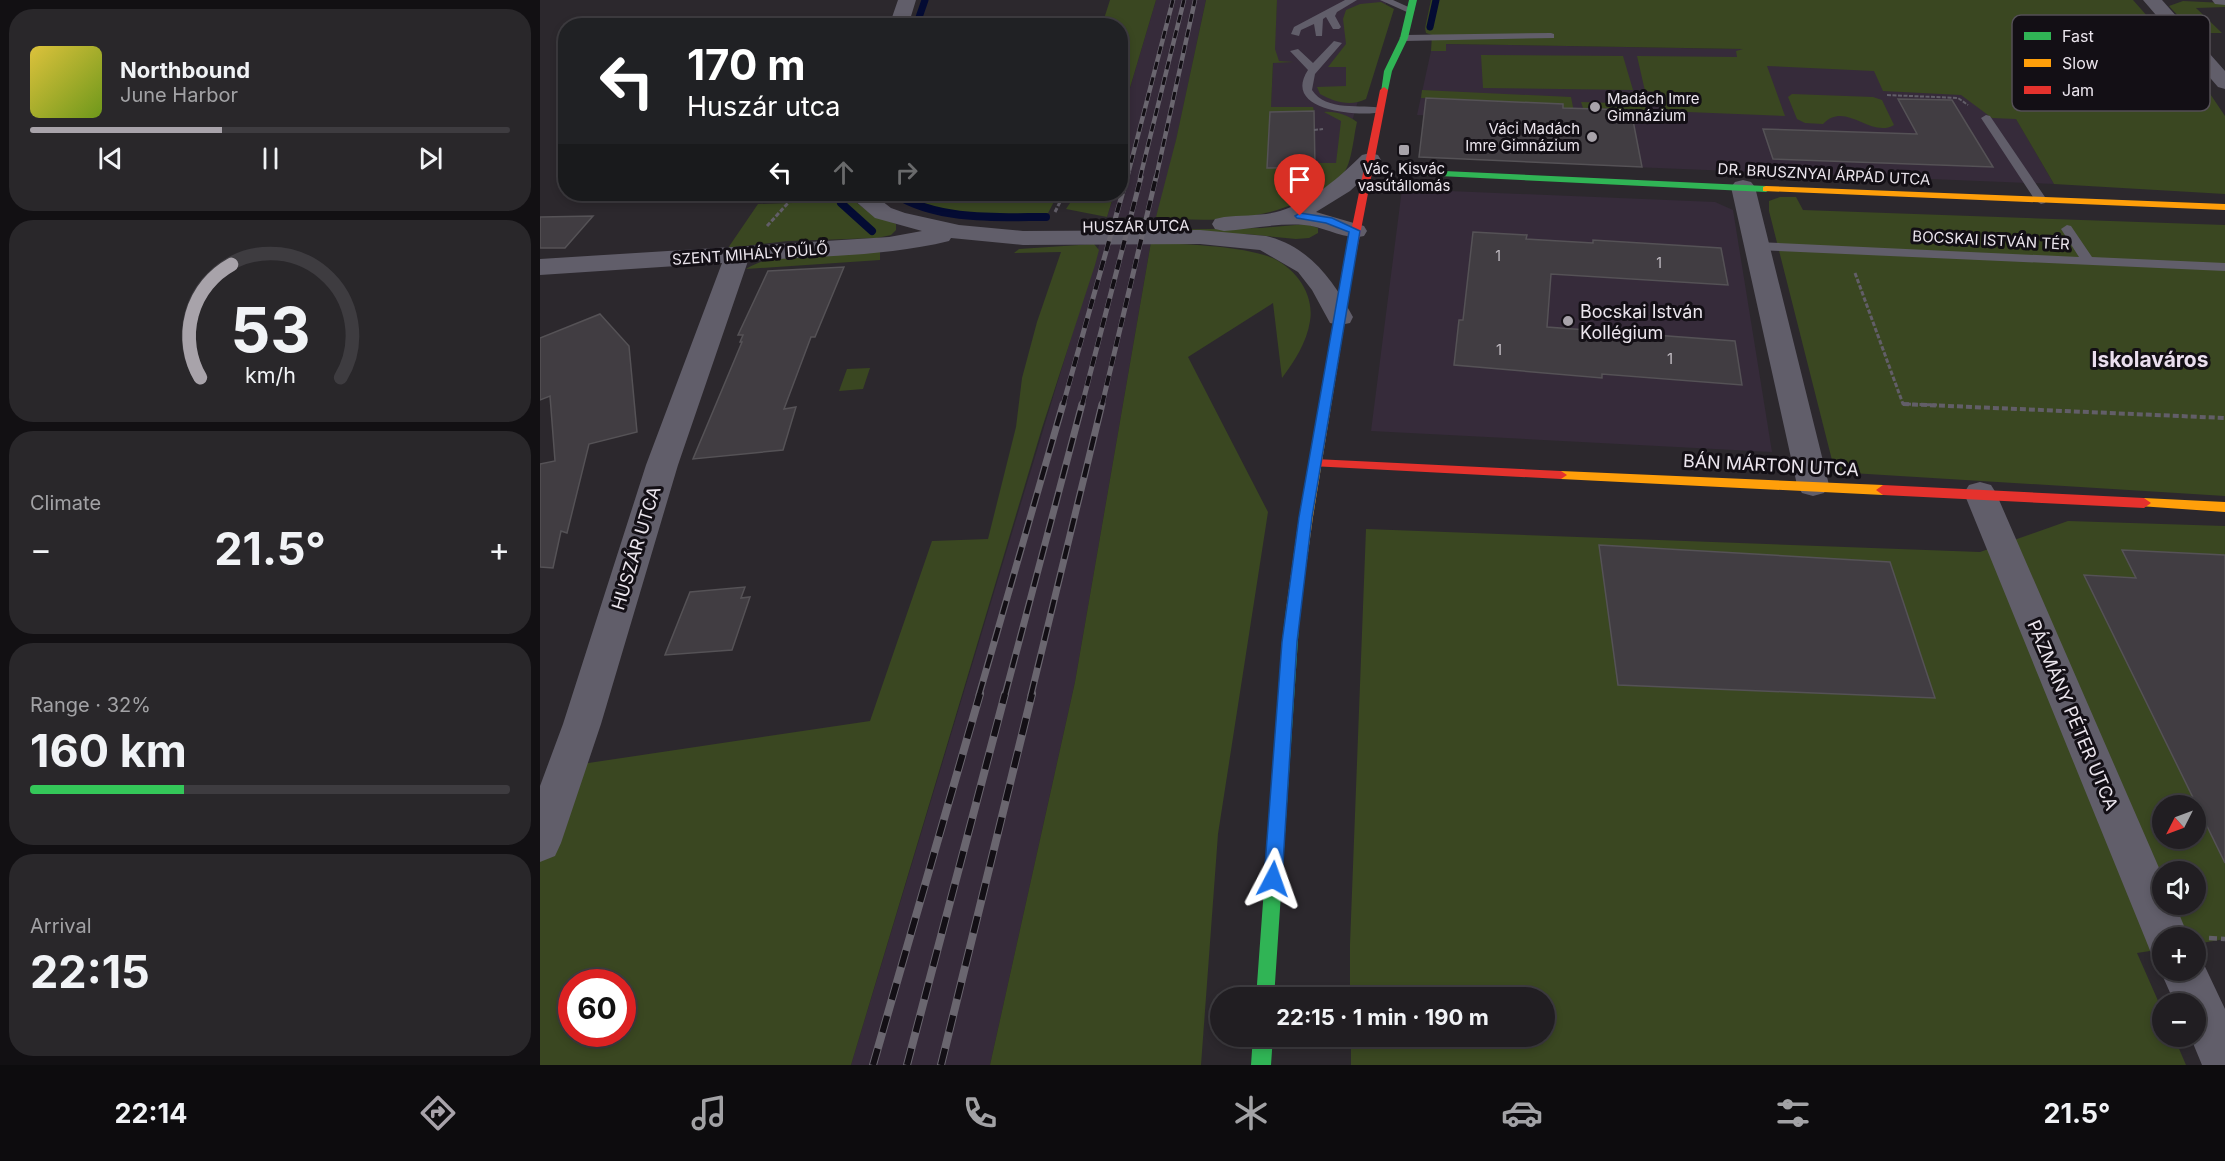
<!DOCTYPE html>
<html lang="en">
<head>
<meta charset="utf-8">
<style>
  body { margin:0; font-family:Inter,sans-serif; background:#29272a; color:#f1f3f6; height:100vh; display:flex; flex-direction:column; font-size:22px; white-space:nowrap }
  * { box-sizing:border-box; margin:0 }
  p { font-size:20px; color:#a2a2a5 }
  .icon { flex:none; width:33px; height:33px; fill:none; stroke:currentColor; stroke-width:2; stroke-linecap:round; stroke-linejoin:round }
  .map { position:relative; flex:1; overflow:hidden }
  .sheet { display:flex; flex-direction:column; gap:9px; padding:9px; background:#121013; width:540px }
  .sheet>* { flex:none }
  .guide { position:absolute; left:18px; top:18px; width:570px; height:183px; border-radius:24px; box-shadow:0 3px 9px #0003,0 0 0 2px #3e3c40; background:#202124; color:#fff; overflow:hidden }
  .needle { width:39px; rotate:228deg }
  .controls { position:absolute; left:1612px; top:795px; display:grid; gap:12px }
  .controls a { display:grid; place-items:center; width:54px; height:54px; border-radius:50%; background:#211e22; box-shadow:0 3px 9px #0003,0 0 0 2px #3e3c40; font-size:30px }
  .speed { position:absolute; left:18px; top:969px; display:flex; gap:12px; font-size:30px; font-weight:700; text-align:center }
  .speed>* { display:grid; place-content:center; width:78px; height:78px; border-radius:50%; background:#211e22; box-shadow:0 3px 9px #0003,0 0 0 2px #3e3c40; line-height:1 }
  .speed .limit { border:9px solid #d22; background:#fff; color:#111 }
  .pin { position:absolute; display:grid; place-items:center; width:51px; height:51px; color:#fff; margin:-62px -26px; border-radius:50% 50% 50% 0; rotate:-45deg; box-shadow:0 0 6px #0007 }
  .pin .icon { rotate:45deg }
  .me { position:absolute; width:66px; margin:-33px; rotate:4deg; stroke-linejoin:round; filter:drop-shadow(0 0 4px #0008) }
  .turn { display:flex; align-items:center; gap:21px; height:126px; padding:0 30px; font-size:27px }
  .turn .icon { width:78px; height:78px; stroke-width:2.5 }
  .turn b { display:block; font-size:42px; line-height:51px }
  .lanes { display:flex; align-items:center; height:57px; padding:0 30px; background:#0003; justify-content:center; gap:30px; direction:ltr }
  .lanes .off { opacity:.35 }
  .big { font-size:45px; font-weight:700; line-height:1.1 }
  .sheet .tile { flex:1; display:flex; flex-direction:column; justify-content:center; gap:9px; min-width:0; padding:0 21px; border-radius:24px; background:#29272a }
  .sheet .dial { align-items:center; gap:0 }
  .dial svg { height:156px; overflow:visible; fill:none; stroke:#3e3c40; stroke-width:7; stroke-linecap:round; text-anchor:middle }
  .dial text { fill:#f1f3f6; stroke:none }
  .song { display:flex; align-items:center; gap:18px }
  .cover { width:72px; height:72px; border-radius:9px; background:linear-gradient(135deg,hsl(50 70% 55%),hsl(80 70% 35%)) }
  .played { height:6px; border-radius:3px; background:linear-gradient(90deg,#a8a3aa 40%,#3e3c40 40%) }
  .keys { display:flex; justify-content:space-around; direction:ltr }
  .heat { display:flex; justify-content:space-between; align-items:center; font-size:33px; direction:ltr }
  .charge { height:9px; border-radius:4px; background:linear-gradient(90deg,#34c759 32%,#3e3c40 0) }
  .trip { position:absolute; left:670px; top:987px; width:345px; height:60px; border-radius:30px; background:#211e22; box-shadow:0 3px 9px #0003,0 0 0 2px #3e3c40; font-weight:700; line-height:60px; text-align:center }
  .menu { display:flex; height:96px; justify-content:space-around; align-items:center; background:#0d0c0e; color:#a2a2a5 }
  .menu .icon { width:42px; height:42px }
  .menu .active { color:#a8a3aa }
  .menu b { font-size:27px; color:#f1f3f6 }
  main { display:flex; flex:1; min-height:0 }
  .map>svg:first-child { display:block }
</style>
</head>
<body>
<main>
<section class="sheet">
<div class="tile">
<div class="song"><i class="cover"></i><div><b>Northbound</b><p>June Harbor</p></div></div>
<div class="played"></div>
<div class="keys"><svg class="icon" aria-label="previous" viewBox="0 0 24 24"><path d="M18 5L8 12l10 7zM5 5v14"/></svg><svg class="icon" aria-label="pause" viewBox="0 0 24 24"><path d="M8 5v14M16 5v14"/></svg><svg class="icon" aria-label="next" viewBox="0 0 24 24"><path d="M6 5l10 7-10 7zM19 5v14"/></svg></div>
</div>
<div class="tile dial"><svg viewBox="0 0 100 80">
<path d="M14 69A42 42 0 1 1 86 69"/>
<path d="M14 69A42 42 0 0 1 30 11" stroke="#a8a3aa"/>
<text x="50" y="56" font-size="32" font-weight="700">53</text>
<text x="50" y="72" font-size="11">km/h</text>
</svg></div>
<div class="tile"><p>Climate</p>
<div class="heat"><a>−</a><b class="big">21.5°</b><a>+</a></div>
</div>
<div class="tile"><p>Range · 32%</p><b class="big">160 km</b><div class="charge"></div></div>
<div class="tile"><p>Arrival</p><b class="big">22:15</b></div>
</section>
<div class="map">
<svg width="1685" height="1065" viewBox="0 0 1685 1065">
  <rect width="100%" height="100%" fill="#2c282d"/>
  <path fill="#362b3a" d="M616,0h50l-41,193 -9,24h-49l7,-23h6l1,-76z
    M737,0h110l-48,167 -72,1z
    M905,44l533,9 76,131 -470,-19 -3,-19 -34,-25 -130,-6 14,-64h14z
    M862,189l313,13 18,8 39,242 -401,-21z
    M560,242h51l-76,440 -85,383h-139z"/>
  <path fill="#3a4721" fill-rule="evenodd" d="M570,0h46l-35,118 -1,-92 -18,-1z
    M666,0h71l-2,49 4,12 15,1 -21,1 -2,44h42l1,4 -44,1 -3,56 47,-1 1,-4h21l5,-42 -17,-9c11,-1 24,3 33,10 -3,12 -5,39 -12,49 -4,8 -17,15 -25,20 -49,30 -108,32 -164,26l20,-77z
    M891,0h702l30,34 16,24h7l39,58v78l-171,-10 -38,-65 -24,-1 -31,-23 -78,-4 -9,-20 -107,-5 18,50 -122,-5 -7,-19 -11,-1 -8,-35 100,1 -1,-6 7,-2 -297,-5v7h-15l1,-16 -6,-2 -1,-5z
    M1643,1l42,2v4l-29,1 26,25h-28l-25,-27z
    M841,2l13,7 -28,90c-15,8 -32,3 -46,-5l-3,-7 29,-1v-19h-18l18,-23 -3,-25 3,-9 14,-6z
    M941,55l142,1 10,34 -150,-2z
    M882,90l149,7 4,20h-11l-2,-13 -141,-6z
    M1252,94l81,3 9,3 12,25c-24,14 -48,-25 -71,-1l-18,-1 -8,-4 -9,-22z
    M1041,102l66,2v6l-64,-2z
    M354,194h164l-12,23c-36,0 -126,2 -152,-23z
    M536,194h38l-7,23 -41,-8z
    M1240,197h16l7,13 422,15v271l-390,-24 -66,-261v-10z
    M314,201l18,13 24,10v6l-5,5 -14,3 -89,3 -60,7 30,-44z
    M767,224l11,4v5l-9,5 -13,1 -50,-5h-94l1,-4 109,-2z
    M611,242c36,3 79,3 113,13 28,8 51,37 46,66 -3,21 -16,41 -28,57l-9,-75 -85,54 80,155 -50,322 -17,231h-211l85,-383z
    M554,244l5,6 -4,15 -53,163 -191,637h-311v-259l15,-38 315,-47 62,-180 56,-2 28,-112 6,-49 15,-56 24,-70 -47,1 5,-4zM32,982h50v52h-50z
    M340,250v10l-134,9c35,-21 93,-17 134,-19z
    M330,368l-7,21 -24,2 8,-22z
    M1528,521l157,5v413l-29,5v-6h-33v11l-26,4 26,59v24l11,1 12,28h-835v-28l194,-1v-38h-195v-54l16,-415 614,23zM1623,806h33v32h-33zM1623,872h33v32h-33z"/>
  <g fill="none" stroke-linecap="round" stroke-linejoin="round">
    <path stroke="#040b33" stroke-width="7" d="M376,26l9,-26
      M890,27l6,-27"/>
    <path stroke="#040b33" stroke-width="8" d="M355,194c43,27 102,23 151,23
      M301,203l31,28"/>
  </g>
  <path fill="#413d42" stroke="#555256" stroke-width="1.5" d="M886,98l137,6v4l68,2 11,57 -223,-10z
    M1358,99l54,1 41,67 -220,-8 -10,-30 154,5z
    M774,111l1,56 -48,1 3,-56z
    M53,216l-28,32h-25v-31z
    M933,232l54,3 -1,4 67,4v-3l128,8 7,37 -177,-11 -4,53 188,14 7,44 -140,-11v4l-148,-13 5,-45h4z
    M304,267l-29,70h-4l-27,72 12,-2 -13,43 -90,9 49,-117h-2l3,-7h-5l30,-64z
    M60,314l29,32 8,86 -48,12 -22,89 -6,-2 -8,37 -13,-1v-103l15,-3 -5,-65 -10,4v-62z
    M1059,545l291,17 45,136 -317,-13z
    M1582,550l103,5v308l-141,-288 52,3z
    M205,587l-4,11 9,-1 -18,53 -67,5 25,-63z"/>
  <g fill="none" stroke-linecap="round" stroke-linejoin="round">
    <path stroke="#625e68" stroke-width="2" stroke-dasharray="4 1.5" stroke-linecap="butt" d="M1347,95l71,3 10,7
      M774,130l9,-1"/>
    <path stroke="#625e68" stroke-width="3" stroke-dasharray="4.5 2" stroke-linecap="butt" d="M515,212l9,-18
      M227,226l22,-24
      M1315,273l48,131 34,1"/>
    <path stroke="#625e68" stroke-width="4" stroke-dasharray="6 3" stroke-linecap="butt" d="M1363,404l322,14"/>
    <path stroke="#625e68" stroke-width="4.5" stroke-dasharray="8 4" stroke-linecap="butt" d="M1669,938l16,1"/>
    <path fill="#615e6a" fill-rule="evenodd" d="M805,0h12l-20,12 -2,4 6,11 -2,2h-6l-7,-12 -3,2 -1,17h-6l-2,-12 -13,6 -2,6 -8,-2 3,-7z
      M840,0h13l22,10 -8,2z
      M1011,33l3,1v4l-150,3 -5,-3 5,-3z
      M794,41l8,2 -27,31 -3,16c14,22 49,14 71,18v4c-25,5 -102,-1 -75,-42l-18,-19 8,-2 15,14z
      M1446,115l4,1 57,84 -2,3 -4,1 -6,-4 -54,-82z
      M1527,225l4,1 21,31 133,6v8l-469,-21 -6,-4 6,-4 323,15 -18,-28z"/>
    <path fill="#615e6a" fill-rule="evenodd" d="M358,0h18l-8,26h-19z
      M1603,0h19l63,71v18l-7,-2z
      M1672,0h13v5l-10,-1z
      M830,153l8,2 3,5 -3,5 -28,26 -34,21 48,14 3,5 -3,5c-19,5 -40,-10 -60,-11 -26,-2 -54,4 -80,6l-9,-2 -3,-5 3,-5 9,-2c18,-2 40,-1 56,-6 32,-10 59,-33 82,-56z
      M1203,180l8,2 4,5 74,298 -5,8 -11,3 -11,-3 -5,-8 -66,-298 4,-5z
      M307,194h26l18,14 14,5 54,12 64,6 177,-1 66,6c43,10 67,44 87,81l-3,6 -10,2 -10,-2 -18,-33 -14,-18 -38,-22 -60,-6 -177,1 -72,-7 -2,3c-65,16 -135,15 -201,20l-70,204 -77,259 -40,119 -6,13 -15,6v-76l23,-62 83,-259 76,-202 -182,12v-16l349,-22 33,-6 -47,-13z
      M1440,482l11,3 5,8 167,384v27h12l14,34h-26v20l-12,-5 -6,-15 -181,-445 5,-8z
      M1656,953l3,1 26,55v56h-23l-12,-29h6v-32h-21l-15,-34 3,-6v6h33z"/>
    <path fill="#30b455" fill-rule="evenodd" d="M869,0h8l-9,38 -16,33 -4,19 -7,2 3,-21 16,-33z
      M882,170l344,16 5,3 -5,3 -347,-17 -2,-2z
      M753,604l5,2 2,4 -26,388h-18l26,-356 4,-32 2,-4z
      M713,1036h20l-2,29h-20z"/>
    <path fill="#ff9f0a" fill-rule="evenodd" d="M1226,186l459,18v6l-462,-19v-4z
      M808,268l5,3 -40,246 -13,93 -2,4h-10l-2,-4 13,-93 44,-246z
      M1021,471l322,14 7,5 -7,5 -322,-16 -6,-4z
      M1604,498l81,4v10l-86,-6 -2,-3z"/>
    <path fill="#e5322d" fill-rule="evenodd" d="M844,87l4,3 -35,181 -5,3 -5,-3 37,-181z
      M775,459l246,12 6,4 -6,4 -250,-13 -2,-3 2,-3z
      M1343,485l261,13 7,5 -7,5 -261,-13 -7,-5z"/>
    <defs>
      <path id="rail-far3" d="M587,178l46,-178
        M600,178l44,-178
        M616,178l39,-178"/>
      <path id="rail-far2" d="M523,405l64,-228
        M542,405l59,-228
        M562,405l54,-228"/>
      <path id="rail-far1" d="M439,695l84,-291
        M465,695l77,-291
        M491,695l71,-291"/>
      <path id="rail" d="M333,1065l107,-371
        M367,1065l98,-371
        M401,1065l91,-371"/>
    </defs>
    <use href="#rail-far3" stroke="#6a666f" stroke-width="4.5"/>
    <use href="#rail-far2" stroke="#6a666f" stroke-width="5"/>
    <use href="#rail-far1" stroke="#6a666f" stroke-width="7"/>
    <use href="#rail" stroke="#6a666f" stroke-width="8"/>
    <use href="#rail-far3" stroke="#130f15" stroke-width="3" stroke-dasharray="8" stroke-linecap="butt"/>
    <use href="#rail-far2" stroke="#130f15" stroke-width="4" stroke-dasharray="10" stroke-linecap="butt"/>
    <use href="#rail-far1" stroke="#130f15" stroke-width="4.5" stroke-dasharray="14" stroke-linecap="butt"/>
    <use href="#rail" stroke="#130f15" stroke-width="6" stroke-dasharray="17" stroke-linecap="butt"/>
  </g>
  <path fill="#1a73e8" stroke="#114b97" stroke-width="1.5" d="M760,213l32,5 28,13 -48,286 -15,125 -15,237 -3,6 -6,3 -6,-3 -3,-6 18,-237 17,-125 50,-285 -23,-9 -29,-5 -2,-2z"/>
  <g fill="#a8a3aa" stroke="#130f15" stroke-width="2">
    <circle cx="1055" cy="107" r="6"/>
    <circle cx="1052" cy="137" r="6"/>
    <rect x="858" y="144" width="12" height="12" rx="3"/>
    <circle cx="1028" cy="321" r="6"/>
  </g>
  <g text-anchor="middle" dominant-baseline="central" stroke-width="6" stroke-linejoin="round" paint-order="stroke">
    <g font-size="14" fill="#c0bbc2">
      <text x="958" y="255">1</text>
      <text x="1119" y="262">1</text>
    </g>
    <g font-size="15" fill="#ebe5ed" stroke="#130f15" text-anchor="start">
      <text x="1067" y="98">Madách Imre<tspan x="1067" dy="17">Gimnázium</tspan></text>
      <text x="1040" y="128" text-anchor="end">Váci Madách<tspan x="1040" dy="17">Imre Gimnázium</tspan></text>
      <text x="864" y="168" text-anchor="middle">Vác, Kisvác<tspan x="864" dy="17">vasútállomás</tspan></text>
    </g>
    <g font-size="15" fill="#ebe5ed" stroke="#130f15">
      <text transform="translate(1284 174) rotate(3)">DR. BRUSZNYAI ÁRPÁD UTCA</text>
      <text transform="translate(596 226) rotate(-1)">HUSZÁR UTCA</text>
      <text transform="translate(1451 240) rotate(3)">BOCSKAI ISTVÁN TÉR</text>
      <text transform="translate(210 254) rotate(-4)">SZENT MIHÁLY DŰLŐ</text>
    </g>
    <g font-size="15" fill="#c0bbc2">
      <text x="959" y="349">1</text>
      <text x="1130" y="358">1</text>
    </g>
    <g font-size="18" fill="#ebe5ed" stroke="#130f15" text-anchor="start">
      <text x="1040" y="311">Bocskai István<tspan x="1040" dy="21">Kollégium</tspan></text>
    </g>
    <g font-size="18" fill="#ebe5ed" stroke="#130f15">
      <text transform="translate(1231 465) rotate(3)">BÁN MÁRTON UTCA</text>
      <text transform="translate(96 548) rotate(-73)">HUSZÁR UTCA</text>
      <text transform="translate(1533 715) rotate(67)">PÁZMÁNY PÉTER UTCA</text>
    </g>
    <g font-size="21" font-weight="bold" fill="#eadeee" stroke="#130f15">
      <text x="1610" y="359">Iskolaváros</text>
    </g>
  </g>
  <rect x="1472" y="15" width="198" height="96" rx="9" fill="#130f15" stroke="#544f56" stroke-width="1.5"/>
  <rect x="1484" y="32" width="27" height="8" fill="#30b455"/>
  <rect x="1484" y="59" width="27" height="8" fill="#ff9f0a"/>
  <rect x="1484" y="86" width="27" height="8" fill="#e5322d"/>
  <g font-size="16" fill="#ebe5ed">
    <text x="1522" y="42">Fast</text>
    <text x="1522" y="69">Slow</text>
    <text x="1522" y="96">Jam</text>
  </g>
</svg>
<div class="controls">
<a><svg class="needle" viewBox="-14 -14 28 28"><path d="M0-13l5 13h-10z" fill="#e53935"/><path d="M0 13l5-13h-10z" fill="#a2a2a5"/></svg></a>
<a><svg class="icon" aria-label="sound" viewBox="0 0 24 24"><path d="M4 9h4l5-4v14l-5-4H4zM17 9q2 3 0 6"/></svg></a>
<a>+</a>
<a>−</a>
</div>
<div class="speed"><div class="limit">60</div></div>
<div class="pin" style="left:760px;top:216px;background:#d93025"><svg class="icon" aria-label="arrive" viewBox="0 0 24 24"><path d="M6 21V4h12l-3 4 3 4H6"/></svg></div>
<svg class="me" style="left:733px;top:879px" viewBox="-20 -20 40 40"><path d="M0-17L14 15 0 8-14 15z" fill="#1a73e8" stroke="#fff" stroke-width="4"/></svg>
<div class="trip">22:15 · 1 min · 190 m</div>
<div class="guide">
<div class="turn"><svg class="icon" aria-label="left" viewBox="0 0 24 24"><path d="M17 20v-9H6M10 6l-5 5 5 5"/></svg><div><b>170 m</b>Huszár utca</div></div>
<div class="lanes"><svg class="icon" aria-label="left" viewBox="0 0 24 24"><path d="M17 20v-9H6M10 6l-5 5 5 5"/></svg><svg class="icon off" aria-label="ahead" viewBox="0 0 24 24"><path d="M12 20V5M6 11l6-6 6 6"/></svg><svg class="icon off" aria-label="right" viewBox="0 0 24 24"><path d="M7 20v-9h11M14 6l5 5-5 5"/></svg></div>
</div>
</div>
</main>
<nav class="menu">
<b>22:14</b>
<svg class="icon active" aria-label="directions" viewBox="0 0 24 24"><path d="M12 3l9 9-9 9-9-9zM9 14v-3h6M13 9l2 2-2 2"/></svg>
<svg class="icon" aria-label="music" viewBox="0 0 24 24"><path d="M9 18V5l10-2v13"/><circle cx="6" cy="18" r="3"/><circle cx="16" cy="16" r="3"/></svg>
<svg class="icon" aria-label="phone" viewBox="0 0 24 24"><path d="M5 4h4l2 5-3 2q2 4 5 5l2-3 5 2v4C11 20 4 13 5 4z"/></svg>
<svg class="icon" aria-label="climate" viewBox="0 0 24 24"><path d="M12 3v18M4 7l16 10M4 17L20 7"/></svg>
<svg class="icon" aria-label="car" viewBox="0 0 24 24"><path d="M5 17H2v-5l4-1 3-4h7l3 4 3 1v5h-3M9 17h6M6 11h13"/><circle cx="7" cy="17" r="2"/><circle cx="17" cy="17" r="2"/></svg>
<svg class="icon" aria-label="filters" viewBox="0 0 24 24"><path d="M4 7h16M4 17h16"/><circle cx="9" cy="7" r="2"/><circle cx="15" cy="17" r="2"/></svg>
<b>21.5°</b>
</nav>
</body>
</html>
